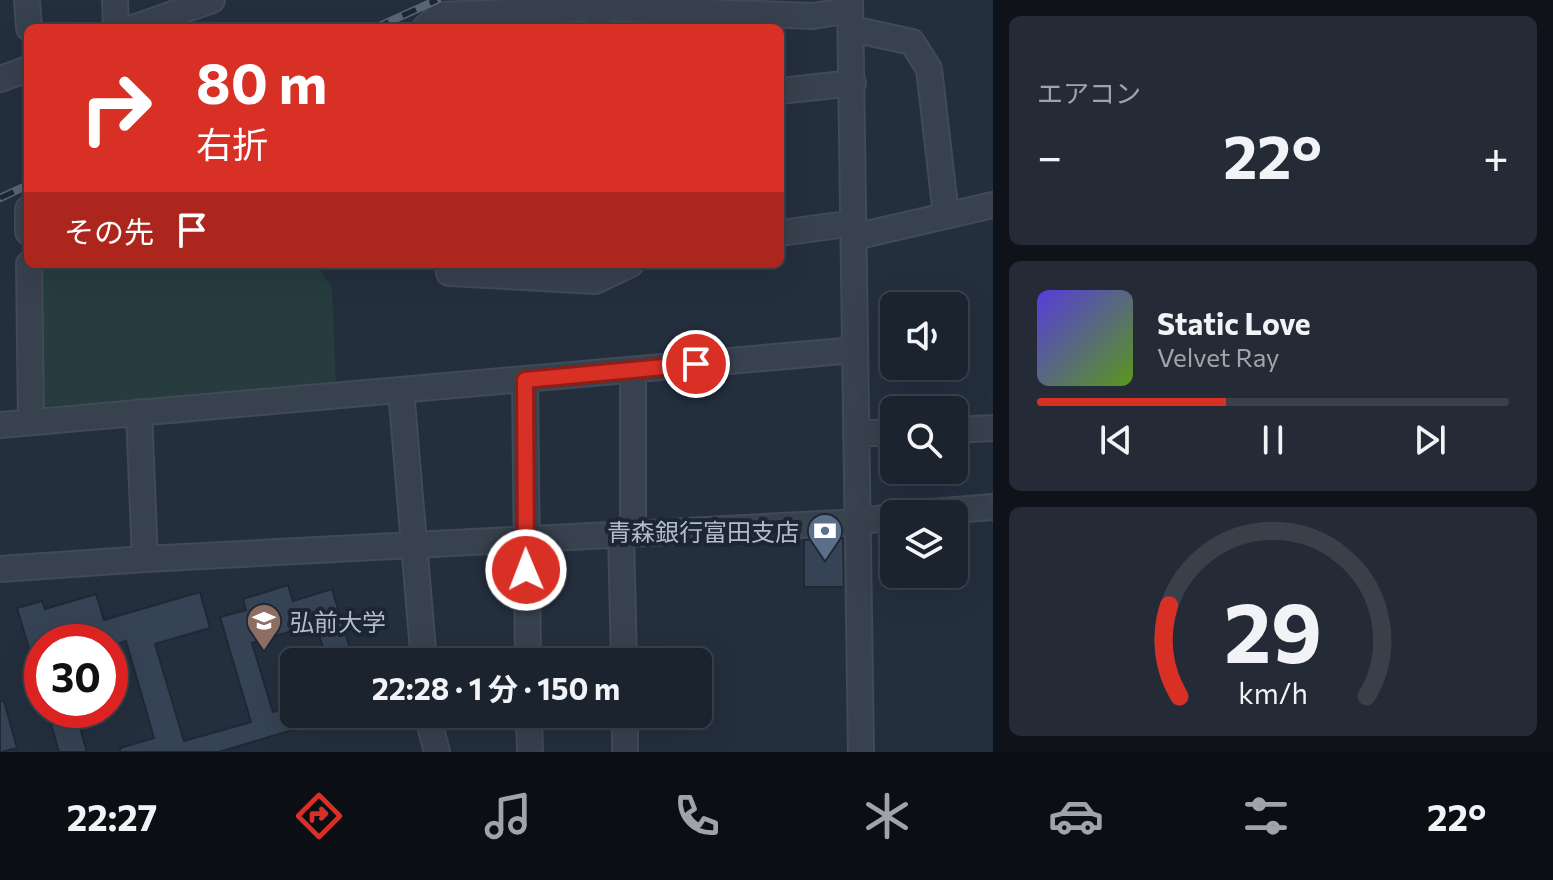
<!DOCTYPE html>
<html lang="ja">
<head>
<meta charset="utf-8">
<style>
  body { margin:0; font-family:Commissioner,"Noto Sans JP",sans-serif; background:#242b36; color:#f1f3f6; height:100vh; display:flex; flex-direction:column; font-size:30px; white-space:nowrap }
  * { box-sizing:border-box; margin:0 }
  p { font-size:26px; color:#a0a4aa }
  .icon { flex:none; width:44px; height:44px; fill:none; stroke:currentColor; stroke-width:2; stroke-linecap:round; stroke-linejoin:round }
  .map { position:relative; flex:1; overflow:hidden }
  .side { display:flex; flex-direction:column; gap:16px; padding:16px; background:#0f1319; width:560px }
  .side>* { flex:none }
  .banner { position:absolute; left:24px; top:24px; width:760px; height:244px; border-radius:12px; box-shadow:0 8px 32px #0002,0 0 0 2px #39404a; background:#d93025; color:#fff; overflow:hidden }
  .tools { position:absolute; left:880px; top:292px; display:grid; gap:16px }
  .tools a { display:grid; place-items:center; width:88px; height:88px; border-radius:12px; background:#1b232e; box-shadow:0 8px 32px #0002,0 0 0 2px #39404a; font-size:40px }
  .speed { position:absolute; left:24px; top:624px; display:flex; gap:16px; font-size:40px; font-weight:700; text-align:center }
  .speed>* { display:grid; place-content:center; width:104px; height:104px; border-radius:50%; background:#1b232e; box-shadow:0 8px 32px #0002,0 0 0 2px #39404a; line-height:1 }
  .speed .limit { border:12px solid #d22; background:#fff; color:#111 }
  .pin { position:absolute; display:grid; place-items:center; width:68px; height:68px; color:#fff; margin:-34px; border:4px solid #fff; border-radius:50%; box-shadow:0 2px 8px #0007 }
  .me { position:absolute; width:88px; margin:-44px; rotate:359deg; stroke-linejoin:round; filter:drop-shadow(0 0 6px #0008) }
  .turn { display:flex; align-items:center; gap:28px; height:168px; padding:0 40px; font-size:36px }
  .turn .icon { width:104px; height:104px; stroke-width:2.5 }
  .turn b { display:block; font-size:56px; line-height:68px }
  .then { display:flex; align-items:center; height:76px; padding:0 40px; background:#0003; gap:16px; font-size:30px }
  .big { font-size:60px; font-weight:700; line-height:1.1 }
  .side .widget { flex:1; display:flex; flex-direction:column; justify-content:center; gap:12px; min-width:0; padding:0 28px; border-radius:12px; background:#242b36 }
  .side .dial { align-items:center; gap:0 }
  .dial svg { height:208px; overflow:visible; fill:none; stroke:#39404a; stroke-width:7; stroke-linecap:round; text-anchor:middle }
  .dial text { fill:#f1f3f6; stroke:none }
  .song { display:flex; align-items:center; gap:24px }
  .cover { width:96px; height:96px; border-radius:12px; background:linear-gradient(135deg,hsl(250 70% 55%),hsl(90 70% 35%)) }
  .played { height:8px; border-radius:4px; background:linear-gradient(90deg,#d93025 40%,#39404a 40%) }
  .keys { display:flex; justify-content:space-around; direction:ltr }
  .heat { display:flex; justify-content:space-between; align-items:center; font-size:44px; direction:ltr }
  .trip { position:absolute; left:280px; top:648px; width:432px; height:80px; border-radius:12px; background:#1b232e; box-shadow:0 8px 32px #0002,0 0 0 2px #39404a; font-weight:700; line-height:80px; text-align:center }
  .menu { display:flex; height:128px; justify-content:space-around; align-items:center; background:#0b0e12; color:#a0a4aa }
  .menu .icon { width:56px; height:56px }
  .menu .on { color:#d93025 }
  .menu b { font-size:36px; color:#f1f3f6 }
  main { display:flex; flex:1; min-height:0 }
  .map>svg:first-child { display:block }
</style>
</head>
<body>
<main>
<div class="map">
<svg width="993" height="752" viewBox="0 0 993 752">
  <rect width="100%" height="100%" fill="#242f3e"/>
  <path fill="#263c3f" d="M35,264h281l16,24 4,97 -299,22z"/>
  <path fill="#364354" stroke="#1f2835" stroke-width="2" d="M843,538l1,49h-40v-47z
    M288,585l5,16 39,-12 22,73h-27l-11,-38 -64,19 21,69 21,-6v8h40l1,3 -116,35h-99v-4l34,-10 -28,-97 -16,5v-4h-68v37h-4l-21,-71 25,-7 3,8 51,-15 8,26 96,-28 10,36 -55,16 29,97 67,-19 -31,-105 26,-7 -3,-11z
    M0,701h4l13,47 -15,4h-2z
    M47,710h28l12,42h-28z"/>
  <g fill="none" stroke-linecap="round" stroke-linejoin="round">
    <defs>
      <path id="minor" d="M27,0l2,28
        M115,0l1,28
        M850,0l11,752
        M133,28l79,-28
        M425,28l14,-13 160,-7
        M599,28v-20l214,8 37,-6
        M852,29l60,13 17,27 17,146
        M0,79l28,-10
        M780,91l73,-8
        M28,209v23
        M780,233l74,-10
        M854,237l139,-32
        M29,264l2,158
        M448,264l1,9 146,8 36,-17
        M633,370v164
        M525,380l3,282
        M401,390l23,272
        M139,412l6,147
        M0,425l855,-75
        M954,430l39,-2
        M856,434l38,-2
        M906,514l87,-7
        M621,534l3,128
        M0,569l145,-10 714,-37 35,-6
        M427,714l10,38
        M529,714l1,38
        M625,714v38"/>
    </defs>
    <use href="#minor" stroke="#414a57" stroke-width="28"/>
    <use href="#minor" stroke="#38414e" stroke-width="24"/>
    <defs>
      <path id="rail" d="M375,28l62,-28
        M0,198l28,-13"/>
    </defs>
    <use href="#rail" stroke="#5a6575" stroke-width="8"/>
    <use href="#rail" stroke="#1d2633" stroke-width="5" stroke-dasharray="15" stroke-linecap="butt"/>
  </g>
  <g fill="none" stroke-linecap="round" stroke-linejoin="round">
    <defs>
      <path id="route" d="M526,570l-1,-190 171,-16"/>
    </defs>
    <use href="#route" stroke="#8d1f18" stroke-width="20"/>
    <use href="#route" stroke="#d93025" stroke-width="14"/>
  </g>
  <defs>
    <symbol id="bank-pin" viewBox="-11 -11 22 30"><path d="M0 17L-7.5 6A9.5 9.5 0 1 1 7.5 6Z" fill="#5c6f8a" stroke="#1d2633"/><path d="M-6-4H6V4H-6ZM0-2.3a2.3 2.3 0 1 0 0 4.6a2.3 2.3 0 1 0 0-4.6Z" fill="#fff"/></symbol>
    <symbol id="university-pin" viewBox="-11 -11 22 30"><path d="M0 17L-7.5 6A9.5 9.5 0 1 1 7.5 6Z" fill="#8d6e63" stroke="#1d2633"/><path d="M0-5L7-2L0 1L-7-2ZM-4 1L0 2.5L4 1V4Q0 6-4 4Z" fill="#fff"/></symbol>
  </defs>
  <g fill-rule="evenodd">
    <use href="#bank-pin" x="805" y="511" width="40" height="54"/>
    <use href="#university-pin" x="244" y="601" width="40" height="54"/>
  </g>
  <g text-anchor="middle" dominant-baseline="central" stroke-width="8" stroke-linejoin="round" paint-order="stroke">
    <g font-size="24" fill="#b4bcc9" stroke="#1d2633" text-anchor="end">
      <text x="799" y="531">青森銀行富田支店</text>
      <text x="290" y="621" text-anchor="start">弘前大学</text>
    </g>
  </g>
</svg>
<div class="tools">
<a><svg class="icon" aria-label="sound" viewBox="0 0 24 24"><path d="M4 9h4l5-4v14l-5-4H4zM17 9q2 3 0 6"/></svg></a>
<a><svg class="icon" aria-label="search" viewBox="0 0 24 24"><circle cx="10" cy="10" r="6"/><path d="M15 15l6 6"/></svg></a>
<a><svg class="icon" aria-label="layers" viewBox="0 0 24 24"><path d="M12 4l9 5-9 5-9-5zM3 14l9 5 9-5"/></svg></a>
</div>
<div class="speed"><div class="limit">30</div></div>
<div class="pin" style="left:696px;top:364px;background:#d93025"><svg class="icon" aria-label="arrive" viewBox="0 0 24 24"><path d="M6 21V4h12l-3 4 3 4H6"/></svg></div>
<svg class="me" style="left:526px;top:570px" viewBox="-20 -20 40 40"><circle r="17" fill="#d93025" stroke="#fff" stroke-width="3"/><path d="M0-11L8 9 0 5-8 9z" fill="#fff"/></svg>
<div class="trip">22:28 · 1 分 · 150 m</div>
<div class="banner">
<div class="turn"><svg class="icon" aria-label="right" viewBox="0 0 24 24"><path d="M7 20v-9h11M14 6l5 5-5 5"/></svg><div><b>80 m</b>右折</div></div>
<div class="then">その先<svg class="icon" aria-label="arrive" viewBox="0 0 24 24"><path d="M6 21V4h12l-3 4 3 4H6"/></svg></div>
</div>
</div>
<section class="side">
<div class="widget"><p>エアコン</p>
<div class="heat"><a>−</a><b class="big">22°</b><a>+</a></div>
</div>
<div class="widget">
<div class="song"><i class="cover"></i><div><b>Static Love</b><p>Velvet Ray</p></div></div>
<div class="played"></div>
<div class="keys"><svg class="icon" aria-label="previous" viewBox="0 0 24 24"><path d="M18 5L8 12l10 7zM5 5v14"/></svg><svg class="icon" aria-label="pause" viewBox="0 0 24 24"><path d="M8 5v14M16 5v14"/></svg><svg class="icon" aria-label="next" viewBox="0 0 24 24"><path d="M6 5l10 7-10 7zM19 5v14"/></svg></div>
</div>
<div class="widget dial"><svg viewBox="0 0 100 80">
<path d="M14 69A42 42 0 1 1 86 69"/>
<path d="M14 69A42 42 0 0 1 10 34" stroke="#d93025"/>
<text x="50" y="56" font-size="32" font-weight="700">29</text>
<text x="50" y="72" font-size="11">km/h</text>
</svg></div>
</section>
</main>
<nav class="menu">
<b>22:27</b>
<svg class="icon on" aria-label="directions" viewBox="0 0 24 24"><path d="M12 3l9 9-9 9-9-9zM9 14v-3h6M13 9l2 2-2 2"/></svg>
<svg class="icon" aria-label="music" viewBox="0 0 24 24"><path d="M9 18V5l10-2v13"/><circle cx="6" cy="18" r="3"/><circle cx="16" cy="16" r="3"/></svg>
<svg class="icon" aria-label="phone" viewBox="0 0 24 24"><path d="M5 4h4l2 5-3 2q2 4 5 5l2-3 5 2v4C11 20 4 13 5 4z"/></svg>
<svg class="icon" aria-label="climate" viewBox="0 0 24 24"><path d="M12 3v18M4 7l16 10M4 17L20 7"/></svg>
<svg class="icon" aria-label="car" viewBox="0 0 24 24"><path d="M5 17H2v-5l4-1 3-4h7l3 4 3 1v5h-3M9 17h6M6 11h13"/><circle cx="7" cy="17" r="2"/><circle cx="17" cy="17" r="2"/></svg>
<svg class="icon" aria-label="filters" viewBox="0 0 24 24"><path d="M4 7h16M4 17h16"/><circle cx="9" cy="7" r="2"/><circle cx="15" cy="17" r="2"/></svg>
<b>22°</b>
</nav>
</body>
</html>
